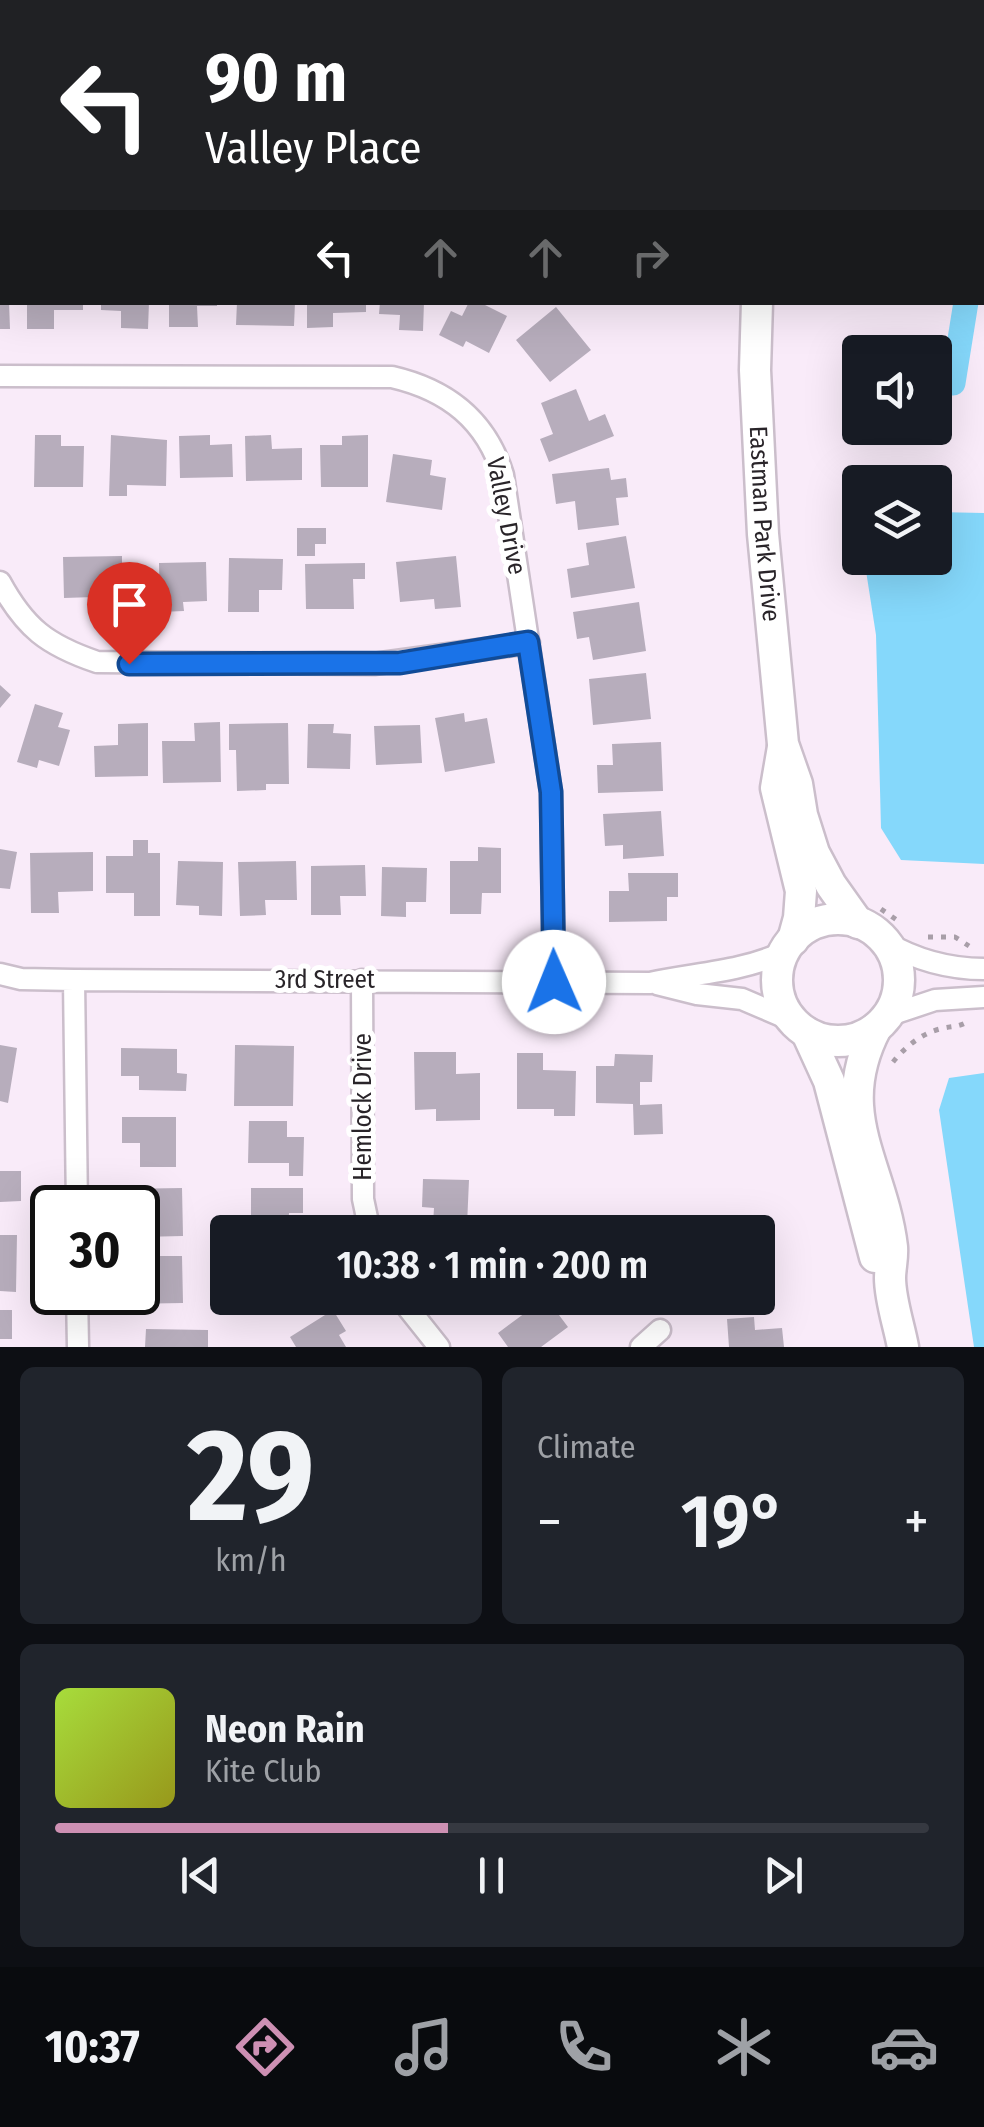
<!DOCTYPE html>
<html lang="en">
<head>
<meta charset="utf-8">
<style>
  body { margin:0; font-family:"Fira Sans Condensed",sans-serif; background:#20242c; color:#f1f3f6; height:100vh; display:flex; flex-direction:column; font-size:38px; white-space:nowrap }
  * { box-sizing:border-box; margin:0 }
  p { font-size:32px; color:#9ea1a6 }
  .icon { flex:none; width:55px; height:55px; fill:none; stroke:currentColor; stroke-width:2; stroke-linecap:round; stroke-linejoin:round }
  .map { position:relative; height:1347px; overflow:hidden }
  .panel { display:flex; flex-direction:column; gap:20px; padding:20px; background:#0d0f14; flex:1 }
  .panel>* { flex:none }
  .hud { position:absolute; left:0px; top:0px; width:985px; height:305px; box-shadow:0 10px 40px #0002; background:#202124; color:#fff; overflow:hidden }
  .fabs { position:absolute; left:842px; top:335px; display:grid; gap:20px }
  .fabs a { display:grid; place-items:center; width:110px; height:110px; border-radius:10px; background:#171b24; box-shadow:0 10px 40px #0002; font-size:50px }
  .speed { position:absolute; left:30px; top:1185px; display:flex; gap:20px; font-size:50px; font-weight:700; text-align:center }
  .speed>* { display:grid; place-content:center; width:130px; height:130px; border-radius:50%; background:#171b24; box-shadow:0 10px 40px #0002; line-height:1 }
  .speed .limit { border:5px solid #111; border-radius:15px; background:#fff; color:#111 }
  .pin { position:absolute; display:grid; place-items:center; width:85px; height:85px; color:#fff; margin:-102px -42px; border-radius:50% 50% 50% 0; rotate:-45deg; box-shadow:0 0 10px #0007 }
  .pin .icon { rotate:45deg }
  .me { position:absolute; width:110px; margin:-55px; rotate:359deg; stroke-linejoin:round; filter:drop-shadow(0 0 8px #0008) }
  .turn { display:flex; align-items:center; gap:35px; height:210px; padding:0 40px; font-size:45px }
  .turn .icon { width:130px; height:130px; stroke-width:2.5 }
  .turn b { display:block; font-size:70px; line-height:85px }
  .lanes { display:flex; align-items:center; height:95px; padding:0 40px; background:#0003; justify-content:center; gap:50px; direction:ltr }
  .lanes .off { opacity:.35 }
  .big { font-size:75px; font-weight:600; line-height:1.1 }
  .panel .widget { flex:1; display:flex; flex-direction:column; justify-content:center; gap:15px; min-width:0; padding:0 35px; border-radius:15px; background:#20242c }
  .panel .dial { align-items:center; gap:0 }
  .dial b { font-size:130px; line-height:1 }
  .song { display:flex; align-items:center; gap:30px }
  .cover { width:120px; height:120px; border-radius:15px; background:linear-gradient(135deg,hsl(80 70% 55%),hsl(60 70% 35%)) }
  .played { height:10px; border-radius:5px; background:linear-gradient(90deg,#cd90b3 45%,#363941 45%) }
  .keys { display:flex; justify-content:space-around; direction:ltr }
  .heat { display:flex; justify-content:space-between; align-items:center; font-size:55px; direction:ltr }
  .panel .tiles { flex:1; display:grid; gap:20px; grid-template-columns:1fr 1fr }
  .widget:last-child { grid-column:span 2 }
  .trip { position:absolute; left:210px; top:1215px; width:565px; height:100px; border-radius:10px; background:#171b24; box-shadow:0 10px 40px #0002; font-weight:600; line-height:100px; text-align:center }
  .menu { display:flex; height:160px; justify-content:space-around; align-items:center; background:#090b0e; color:#9ea1a6 }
  .menu .icon { width:70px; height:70px }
  .menu .current { color:#cd90b3 }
  .menu b { font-size:45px; color:#f1f3f6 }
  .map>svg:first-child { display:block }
</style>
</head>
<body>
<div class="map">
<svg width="984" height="1347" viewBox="0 0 984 1347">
  <rect width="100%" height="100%" fill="#f9ebf9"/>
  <path fill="#85d8fb" d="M935,512l49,1v351l-83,-4 -20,-32 -5,-193 -12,-77h71z
    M984,1073v274h-10l-35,-237 10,-32z"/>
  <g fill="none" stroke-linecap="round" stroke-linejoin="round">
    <path stroke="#85d8fb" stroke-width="25" d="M982,200l2,-7
      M953,383l13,-81"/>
  </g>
  <path fill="#b7adbc" d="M0,302h9l1,27h-10z
    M27,302h56v8h-29v19h-27z
    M101,302h48l-1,27 -27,-1v-17l-20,-1z
    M169,302h48v4h-20l1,21h-29z
    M237,302h58l-1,24 -58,-1z
    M307,302h59v10l-33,1v14l-26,1z
    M380,302h44l-1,29 -24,-1 1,-15 -21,-1z
    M469,302h10l28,14 -18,37 -23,-12 -3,6 -24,-12 12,-24 11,5z
    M556,307l35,43 -41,32 -34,-42z
    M576,389l13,32 16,-7 9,22 -65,26 -9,-23 13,-5 -12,-31z
    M35,435h26v11h23l-1,41h-49z
    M111,435l56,5 -1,46 -39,-1v11h-18z
    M210,435v10l22,-1 1,33 -53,1 -1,-42z
    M271,435l1,14 30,-1v32l-56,1 -1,-45z
    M368,435v52h-47l-1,-42h22v-9z
    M393,454l39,6 -2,15 16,3 -4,32 -56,-8z
    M609,468l2,12 15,-2 2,19 -12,1 3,27 -41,5 -3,-29 -19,3 -4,-30z
    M297,528h29v16h-11v12h-18z
    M626,536l9,52 -64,10 -4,-29 22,-4 -3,-22z
    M122,556v25h11l1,32 -39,1 -1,-17 -30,1 -1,-41z
    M456,556l5,51 -26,2 -1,-10 -34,3 -4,-40z
    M229,558l54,1 -1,31h-23v22h-31z
    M206,562l1,39 -24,1 1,9 -24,1 -1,-49z
    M365,563v16h-12l1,30h-48l-1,-45z
    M639,602l7,49 -53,9 -4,-23 -12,2 -4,-27z
    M646,673l5,46 -58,6 -4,-46z
    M0,685l11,10 -11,13z
    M35,704l28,9 -5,14 12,3 -11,36 -20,-6 -2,8 -20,-6z
    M464,713l1,9 22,-4 8,45 -50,9 -10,-54z
    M220,722l1,60 -58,1 -1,-42h33l-1,-18z
    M148,723v53l-53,1 -1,-31 24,-1v-21z
    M288,723l1,61h-23v6l-29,1 -1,-41h-7v-26z
    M308,724h26l-1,9 18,1 -1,35 -43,-1z
    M420,725l2,38 -46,2 -2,-39z
    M661,742l2,49 -65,2 -1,-28h16l-1,-21z
    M661,811l3,45 -41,3v-14l-18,1 -2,-32z
    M133,840h15v13h12v63h-26v-23h-28v-37h27z
    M478,847l23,1v45h-19l-1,21h-31v-53h28z
    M0,849l17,3 -7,37 -10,-1z
    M93,852v39l-35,1 1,21h-28l-1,-60z
    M178,861l45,1 -1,54 -23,-1v-9l-23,-1z
    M296,861l1,39h-32l1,15 -26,1 -2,-54z
    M365,865l1,31h-26l1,19h-30v-49z
    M382,867l45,1 -1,34h-20v15l-25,-1z
    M628,873h50v24h-11v24l-58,1v-31h20z
    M0,1045l17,3 -9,55 -8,-2z
    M235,1045l59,1 -1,60h-59z
    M121,1048l56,1v24l10,1 -1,17 -47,-1v-14h-18z
    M414,1052h42v22l24,-1v47l-44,1v-12l-21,1z
    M517,1053h26v17l33,1 -1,45h-21v-7h-37z
    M615,1054l38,1 -1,27h-12v23l22,-1 1,30 -29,1 -1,-31 -37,-1v-37h18z
    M122,1117h54v50h-36v-24h-18z
    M249,1121h38v16h17l-1,39h-14v-13h-41z
    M0,1171h21v30l-21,1z
    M423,1179l46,1 -2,45 -34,-1 1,-16 -12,-1z
    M182,1188l1,48 -43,1 -2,-29h-17v-19z
    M251,1188h52v25h-14l-1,19h-46v-12h9z
    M642,1216l3,16h-46l-2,-8z
    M711,1222l16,10h-23z
    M0,1235h17l-1,57 -16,-1z
    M141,1256h41l1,47 -57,1v-12h12z
    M270,1298h50l1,5 -47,12z
    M467,1298h28l-17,14z
    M518,1298h58l2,3 -19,14 9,12 -27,20h-33l-10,-14 27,-20 -10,-14z
    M0,1310h12v29h-12z
    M333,1310l13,21 -7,4 7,12h-50l-6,-10z
    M754,1317l1,13 27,-2 2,19h-55l-2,-28z
    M146,1329l62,1v17h-63z"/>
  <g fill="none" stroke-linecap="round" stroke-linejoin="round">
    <defs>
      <path id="street" d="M212,2v-2
        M483,2l5,-2
        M0,17h2
        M0,376l392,1c56,13 94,43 111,98l48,317 3,190
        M0,582c25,46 47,63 97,80l277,2 155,-21
        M885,942c31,18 63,27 99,27
        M0,974l21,5 53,1 576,3c46,-10 91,-11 134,-31
        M74,980l3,228
        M362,980l1,219 7,33
        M657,984l40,10 45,5 49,21
        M887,1016l48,-16 49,-3
        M77,1292l1,55
        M400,1298l39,49
        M641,1347l19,-17"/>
      <g id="secondary">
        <path d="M794,2v-2"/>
        <path id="s1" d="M757,302l-2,68 8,164 20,210 14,40 5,31 12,38 17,32 27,38"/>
        <path d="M783,747l-7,41 25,103 -2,27 -6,22"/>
        <circle cx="838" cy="980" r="61"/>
        <path d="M876,1028c-45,86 6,136 16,219 1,10 -2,21 -2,31 0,22 9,47 13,69"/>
        <path d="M807,1033l22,48 46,176"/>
      </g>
    </defs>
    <use href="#street" stroke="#cbbecb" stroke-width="25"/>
    <use href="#secondary" stroke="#cbbecb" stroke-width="35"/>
    <path stroke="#a89ea8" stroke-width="5" stroke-dasharray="5 8" stroke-linecap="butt" d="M881,909l20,14
      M928,937h27l14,9
      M893,1062c13,-16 30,-30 51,-34 10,-2 15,-1 25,-7"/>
    <use href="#street" stroke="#fff" stroke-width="20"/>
    <use href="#secondary" stroke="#fff" stroke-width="30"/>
  </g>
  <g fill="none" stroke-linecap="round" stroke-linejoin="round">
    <defs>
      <path id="route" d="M129,664l271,-1 128,-21 23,150 3,190"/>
    </defs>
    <use href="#route" stroke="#114b97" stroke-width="25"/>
    <use href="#route" stroke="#1a73e8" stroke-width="18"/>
  </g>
  <g text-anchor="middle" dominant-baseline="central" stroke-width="10" stroke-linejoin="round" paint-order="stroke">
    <g font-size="25" fill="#292429" stroke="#fff">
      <text transform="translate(506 516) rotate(79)">Valley Drive</text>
      <text stroke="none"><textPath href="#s1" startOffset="222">Eastman Park Drive</textPath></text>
      <text x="325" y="980">3rd Street</text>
      <text transform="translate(363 1107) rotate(-90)">Hemlock Drive</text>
    </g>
  </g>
</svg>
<div class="fabs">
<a><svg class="icon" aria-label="sound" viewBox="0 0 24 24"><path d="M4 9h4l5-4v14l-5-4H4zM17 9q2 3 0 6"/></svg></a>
<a><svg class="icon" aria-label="layers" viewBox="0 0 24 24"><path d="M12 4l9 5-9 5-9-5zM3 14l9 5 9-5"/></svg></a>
</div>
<div class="speed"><div class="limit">30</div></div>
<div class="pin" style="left:129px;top:664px;background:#d93025"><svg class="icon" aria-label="arrive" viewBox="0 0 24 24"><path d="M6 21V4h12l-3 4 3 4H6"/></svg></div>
<svg class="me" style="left:554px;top:982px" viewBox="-20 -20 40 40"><circle r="19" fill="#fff"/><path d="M0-13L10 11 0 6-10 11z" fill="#1a73e8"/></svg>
<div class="trip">10:38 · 1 min · 200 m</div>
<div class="hud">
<div class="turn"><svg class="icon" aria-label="left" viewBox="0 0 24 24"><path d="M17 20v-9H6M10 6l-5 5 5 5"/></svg><div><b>90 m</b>Valley Place</div></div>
<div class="lanes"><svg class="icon" aria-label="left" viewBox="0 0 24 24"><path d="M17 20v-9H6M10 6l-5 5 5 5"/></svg><svg class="icon off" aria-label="ahead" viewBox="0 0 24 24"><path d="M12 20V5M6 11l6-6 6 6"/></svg><svg class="icon off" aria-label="ahead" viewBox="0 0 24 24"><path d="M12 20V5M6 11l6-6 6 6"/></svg><svg class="icon off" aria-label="right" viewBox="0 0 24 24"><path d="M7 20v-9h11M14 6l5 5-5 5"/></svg></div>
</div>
</div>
<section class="panel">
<div class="tiles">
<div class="widget dial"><b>29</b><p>km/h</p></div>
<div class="widget"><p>Climate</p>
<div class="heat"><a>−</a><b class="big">19°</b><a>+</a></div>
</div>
<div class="widget">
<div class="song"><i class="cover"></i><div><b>Neon Rain</b><p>Kite Club</p></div></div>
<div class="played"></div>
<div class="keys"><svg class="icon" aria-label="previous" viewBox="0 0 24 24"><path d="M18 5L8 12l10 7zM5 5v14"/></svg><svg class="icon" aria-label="pause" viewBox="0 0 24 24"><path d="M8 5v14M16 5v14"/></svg><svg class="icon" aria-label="next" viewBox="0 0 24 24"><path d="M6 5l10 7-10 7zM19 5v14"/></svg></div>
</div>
</div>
</section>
<nav class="menu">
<b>10:37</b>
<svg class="icon current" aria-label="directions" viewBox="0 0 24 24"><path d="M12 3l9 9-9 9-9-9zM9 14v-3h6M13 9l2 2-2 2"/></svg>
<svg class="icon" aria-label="music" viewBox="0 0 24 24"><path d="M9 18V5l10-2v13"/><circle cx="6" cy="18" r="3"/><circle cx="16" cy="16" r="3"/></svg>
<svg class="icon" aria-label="phone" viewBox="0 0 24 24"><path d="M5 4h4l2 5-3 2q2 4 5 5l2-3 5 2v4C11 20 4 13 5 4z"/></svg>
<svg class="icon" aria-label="climate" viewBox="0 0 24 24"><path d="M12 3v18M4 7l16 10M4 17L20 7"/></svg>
<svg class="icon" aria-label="car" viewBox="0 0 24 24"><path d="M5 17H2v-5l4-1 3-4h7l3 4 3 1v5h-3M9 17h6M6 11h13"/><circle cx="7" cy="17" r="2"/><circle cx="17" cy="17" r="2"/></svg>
</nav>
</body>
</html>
